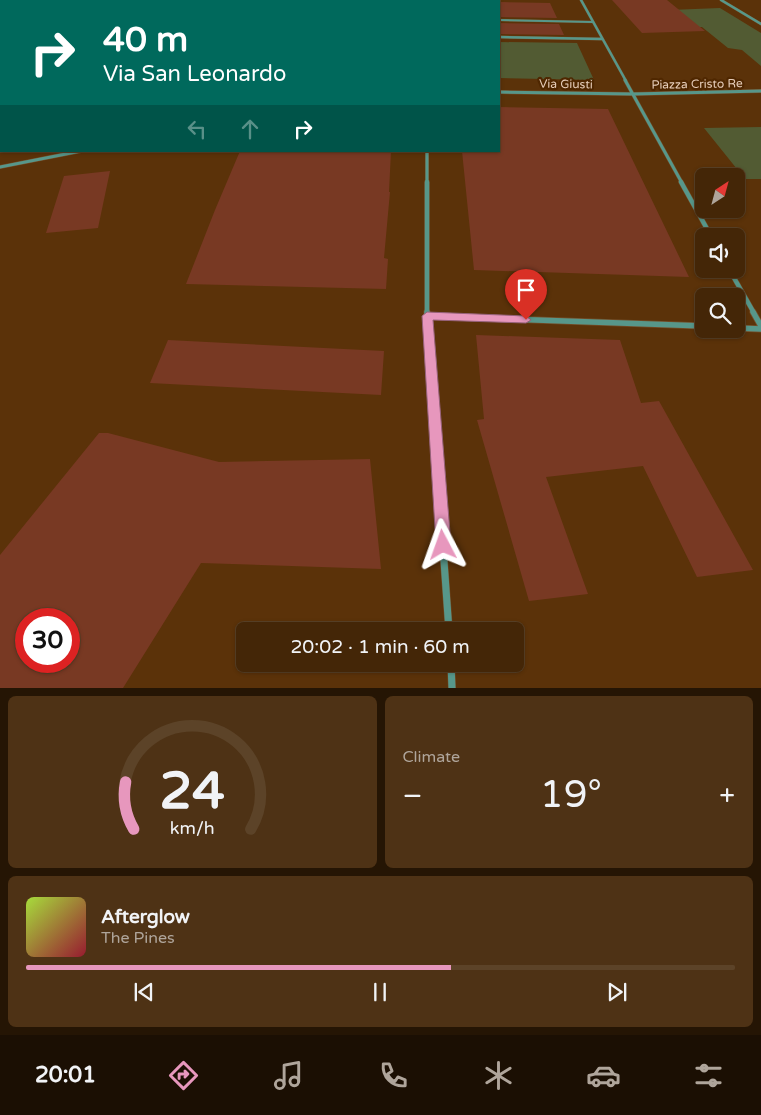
<!DOCTYPE html>
<html lang="en">
<head>
<meta charset="utf-8">
<style>
  body { margin:0; font-family:"Varela Round",sans-serif; background:#4e3215; color:#f1f3f6; height:100vh; display:flex; flex-direction:column; font-size:19px; white-space:nowrap }
  * { box-sizing:border-box; margin:0 }
  p { font-size:16px; color:#afa59b }
  .icon { flex:none; width:28px; height:28px; fill:none; stroke:currentColor; stroke-width:2; stroke-linecap:round; stroke-linejoin:round }
  .map { position:relative; height:688px; overflow:hidden }
  .sheet { display:flex; flex-direction:column; gap:8px; padding:8px; background:#251504; flex:1 }
  .sheet>* { flex:none }
  .top-card { position:absolute; left:0px; top:0px; width:500px; height:152px; box-shadow:0 1px 4px #0004,0 0 0 1px #5c4328; background:#00695c; color:#fff; overflow:hidden }
  .needle { width:32px; rotate:36deg }
  .fabs { position:absolute; left:695px; top:168px; display:grid; gap:10px }
  .fabs a { display:grid; place-items:center; width:50px; height:50px; border-radius:8px; background:#442607; box-shadow:0 1px 4px #0004,0 0 0 1px #5c4328; font-size:25px }
  .speed { position:absolute; left:15px; top:608px; display:flex; gap:10px; font-size:25px; font-weight:700; text-align:center }
  .speed>* { display:grid; place-content:center; width:65px; height:65px; border-radius:50%; background:#442607; box-shadow:0 1px 4px #0004,0 0 0 1px #5c4328; line-height:1 }
  .speed .limit { border:8px solid #d22; background:#fff; color:#111 }
  .pin { position:absolute; display:grid; place-items:center; width:42px; height:42px; color:#fff; margin:-51px -21px; border-radius:50% 50% 50% 0; rotate:-45deg; box-shadow:0 0 5px #0007 }
  .pin .icon { rotate:45deg }
  .me { position:absolute; width:55px; margin:-28px; rotate:356deg; stroke-linejoin:round; filter:drop-shadow(0 0 4px #0008) }
  .turn { display:flex; align-items:center; gap:18px; height:105px; padding:0 20px; font-size:22px }
  .turn .icon { width:65px; height:65px; stroke-width:2.5 }
  .turn b { display:block; font-size:35px; line-height:42px }
  .lanes { display:flex; align-items:center; height:48px; padding:0 20px; background:#0003; justify-content:center; gap:25px; direction:ltr }
  .lanes .off { opacity:.35 }
  .big { font-size:38px; font-weight:600; line-height:1.1 }
  .sheet .card { flex:1; display:flex; flex-direction:column; justify-content:center; gap:8px; min-width:0; padding:0 18px; border-radius:8px; background:#4e3215 }
  .sheet .dial { align-items:center; gap:0 }
  .dial svg { height:130px; overflow:visible; fill:none; stroke:#5c4328; stroke-width:7; stroke-linecap:round; text-anchor:middle }
  .dial text { fill:#f1f3f6; stroke:none }
  .song { display:flex; align-items:center; gap:15px }
  .cover { width:60px; height:60px; border-radius:8px; background:linear-gradient(135deg,hsl(80 70% 55%),hsl(350 70% 35%)) }
  .played { height:5px; border-radius:2px; background:linear-gradient(90deg,#e797bd 60%,#5c4328 60%) }
  .keys { display:flex; justify-content:space-around; direction:ltr }
  .heat { display:flex; justify-content:space-between; align-items:center; font-size:28px; direction:ltr }
  .sheet .tiles { flex:1; display:grid; gap:8px; grid-template-columns:1fr 1fr }
  .card:last-child { grid-column:span 2 }
  .trip { position:absolute; left:236px; top:622px; width:288px; height:50px; border-radius:8px; background:#442607; box-shadow:0 1px 4px #0004,0 0 0 1px #5c4328; font-weight:600; line-height:50px; text-align:center }
  .dock { display:flex; height:80px; justify-content:space-around; align-items:center; background:#1b0f03; color:#afa59b }
  .dock .icon { width:35px; height:35px }
  .dock .on { color:#e797bd }
  .dock b { font-size:22px; color:#f1f3f6 }
  .map>svg:first-child { display:block }
</style>
</head>
<body>
<div class="map">
<svg width="761" height="688" viewBox="0 0 761 688">
  <rect width="100%" height="100%" fill="#5b3209"/>
  <path fill="#525b33" d="M720,8l41,25v33l-19,-16 -14,-2 -26,-21h-10l-22,-17z
    M499,42l78,1 17,37 -95,-2z
    M761,127v52h-16l-41,-51z"/>
  <path fill="#783923" fill-rule="evenodd" d="M612,0h55l38,31 -63,2z
    M499,2l51,1 7,15 -58,-1z
    M499,23l60,1 5,11 -65,-1z
    M499,107l109,2 81,168 -215,-7 -12,-119h37z
    M240,151h151l-2,41h1l-6,66 4,1 -2,30 -200,-5 29,-74z
    M110,171l-12,57 -52,5 18,-57z
    M476,335l144,5 21,63 18,-2 94,169 -56,7 -54,-111 -97,11 42,117 -59,7 -52,-181 7,-1z
    M168,340l216,11 -3,44 -231,-12z
    M99,433h9l111,29 151,-3 11,110 -180,-6 -78,125h-123v-133zM26,619h43v42h-43z"/>
  <g fill="none" stroke-linecap="round" stroke-linejoin="round">
    <defs>
      <path id="service" d="M499,20l94,2"/>
      <path id="minor-far4" d="M581,0l45,81
        M721,0l40,24
        M114,1l7,-1
        M499,37l103,2"/>
      <path id="minor-far3" d="M625,80l57,103
        M499,92l134,2 128,-3
        M427,151v32
        M0,167l81,-16"/>
      <path id="minor-far2" d="M427,182v131
        M681,182l30,54
        M729,269l25,44"/>
      <path id="minor-far1" d="M427,312l11,166
        M753,312l8,14
        M427,316l277,10
        M736,328l25,1"/>
      <path id="minor" d="M438,477l11,154
        M451,664l1,24"/>
    </defs>
    <use href="#service" stroke="#744e29" stroke-width="2.5"/>
    <use href="#minor-far4" stroke="#744e29" stroke-width="3"/>
    <use href="#minor-far3" stroke="#744e29" stroke-width="4"/>
    <use href="#minor-far2" stroke="#744e29" stroke-width="5.5"/>
    <use href="#minor-far1" stroke="#744e29" stroke-width="7"/>
    <use href="#minor" stroke="#744e29" stroke-width="8"/>
    <use href="#service" stroke="#57978a" stroke-width="2"/>
    <use href="#minor-far4" stroke="#57978a" stroke-width="2.5"/>
    <use href="#minor-far3" stroke="#57978a" stroke-width="3"/>
    <use href="#minor-far2" stroke="#57978a" stroke-width="4.5"/>
    <use href="#minor-far1" stroke="#57978a" stroke-width="5.5"/>
    <use href="#minor" stroke="#57978a" stroke-width="7"/>
  </g>
  <path fill="#e797bd" stroke="#96627b" d="M427,312l99,4 5,4 -5,3 -93,-3 18,225 -3,5 -5,3 -5,-3 -2,-5 -14,-229z"/>
  <g text-anchor="middle" dominant-baseline="central" stroke-width="4.5" stroke-linejoin="round" paint-order="stroke">
    <g font-size="12" fill="#e6cdb9" stroke="#4f2700">
      <text transform="translate(566 84) rotate(1)">Via Giusti</text>
      <text transform="translate(697 84) rotate(-1)">Piazza Cristo Re</text>
    </g>
  </g>
</svg>
<div class="fabs">
<a><svg class="needle" viewBox="-14 -14 28 28"><path d="M0-13l5 13h-10z" fill="#e53935"/><path d="M0 13l5-13h-10z" fill="#afa59b"/></svg></a>
<a><svg class="icon" aria-label="sound" viewBox="0 0 24 24"><path d="M4 9h4l5-4v14l-5-4H4zM17 9q2 3 0 6"/></svg></a>
<a><svg class="icon" aria-label="search" viewBox="0 0 24 24"><circle cx="10" cy="10" r="6"/><path d="M15 15l6 6"/></svg></a>
</div>
<div class="speed"><div class="limit">30</div></div>
<div class="pin" style="left:526px;top:320px;background:#d93025"><svg class="icon" aria-label="arrive" viewBox="0 0 24 24"><path d="M6 21V4h12l-3 4 3 4H6"/></svg></div>
<svg class="me" style="left:443px;top:545px" viewBox="-20 -20 40 40"><path d="M0-17L14 15 0 8-14 15z" fill="#e797bd" stroke="#fff" stroke-width="4"/></svg>
<div class="trip">20:02 · 1 min · 60 m</div>
<div class="top-card">
<div class="turn"><svg class="icon" aria-label="right" viewBox="0 0 24 24"><path d="M7 20v-9h11M14 6l5 5-5 5"/></svg><div><b>40 m</b>Via San Leonardo</div></div>
<div class="lanes"><svg class="icon off" aria-label="left" viewBox="0 0 24 24"><path d="M17 20v-9H6M10 6l-5 5 5 5"/></svg><svg class="icon off" aria-label="ahead" viewBox="0 0 24 24"><path d="M12 20V5M6 11l6-6 6 6"/></svg><svg class="icon" aria-label="right" viewBox="0 0 24 24"><path d="M7 20v-9h11M14 6l5 5-5 5"/></svg></div>
</div>
</div>
<section class="sheet">
<div class="tiles">
<div class="card dial"><svg viewBox="0 0 100 80">
<path d="M14 69A42 42 0 1 1 86 69"/>
<path d="M14 69A42 42 0 0 1 9 40" stroke="#e797bd"/>
<text x="50" y="56" font-size="32" font-weight="700">24</text>
<text x="50" y="72" font-size="11">km/h</text>
</svg></div>
<div class="card"><p>Climate</p>
<div class="heat"><a>−</a><b class="big">19°</b><a>+</a></div>
</div>
<div class="card">
<div class="song"><i class="cover"></i><div><b>Afterglow</b><p>The Pines</p></div></div>
<div class="played"></div>
<div class="keys"><svg class="icon" aria-label="previous" viewBox="0 0 24 24"><path d="M18 5L8 12l10 7zM5 5v14"/></svg><svg class="icon" aria-label="pause" viewBox="0 0 24 24"><path d="M8 5v14M16 5v14"/></svg><svg class="icon" aria-label="next" viewBox="0 0 24 24"><path d="M6 5l10 7-10 7zM19 5v14"/></svg></div>
</div>
</div>
</section>
<nav class="dock">
<b>20:01</b>
<svg class="icon on" aria-label="directions" viewBox="0 0 24 24"><path d="M12 3l9 9-9 9-9-9zM9 14v-3h6M13 9l2 2-2 2"/></svg>
<svg class="icon" aria-label="music" viewBox="0 0 24 24"><path d="M9 18V5l10-2v13"/><circle cx="6" cy="18" r="3"/><circle cx="16" cy="16" r="3"/></svg>
<svg class="icon" aria-label="phone" viewBox="0 0 24 24"><path d="M5 4h4l2 5-3 2q2 4 5 5l2-3 5 2v4C11 20 4 13 5 4z"/></svg>
<svg class="icon" aria-label="climate" viewBox="0 0 24 24"><path d="M12 3v18M4 7l16 10M4 17L20 7"/></svg>
<svg class="icon" aria-label="car" viewBox="0 0 24 24"><path d="M5 17H2v-5l4-1 3-4h7l3 4 3 1v5h-3M9 17h6M6 11h13"/><circle cx="7" cy="17" r="2"/><circle cx="17" cy="17" r="2"/></svg>
<svg class="icon" aria-label="filters" viewBox="0 0 24 24"><path d="M4 7h16M4 17h16"/><circle cx="9" cy="7" r="2"/><circle cx="15" cy="17" r="2"/></svg>
</nav>
</body>
</html>
